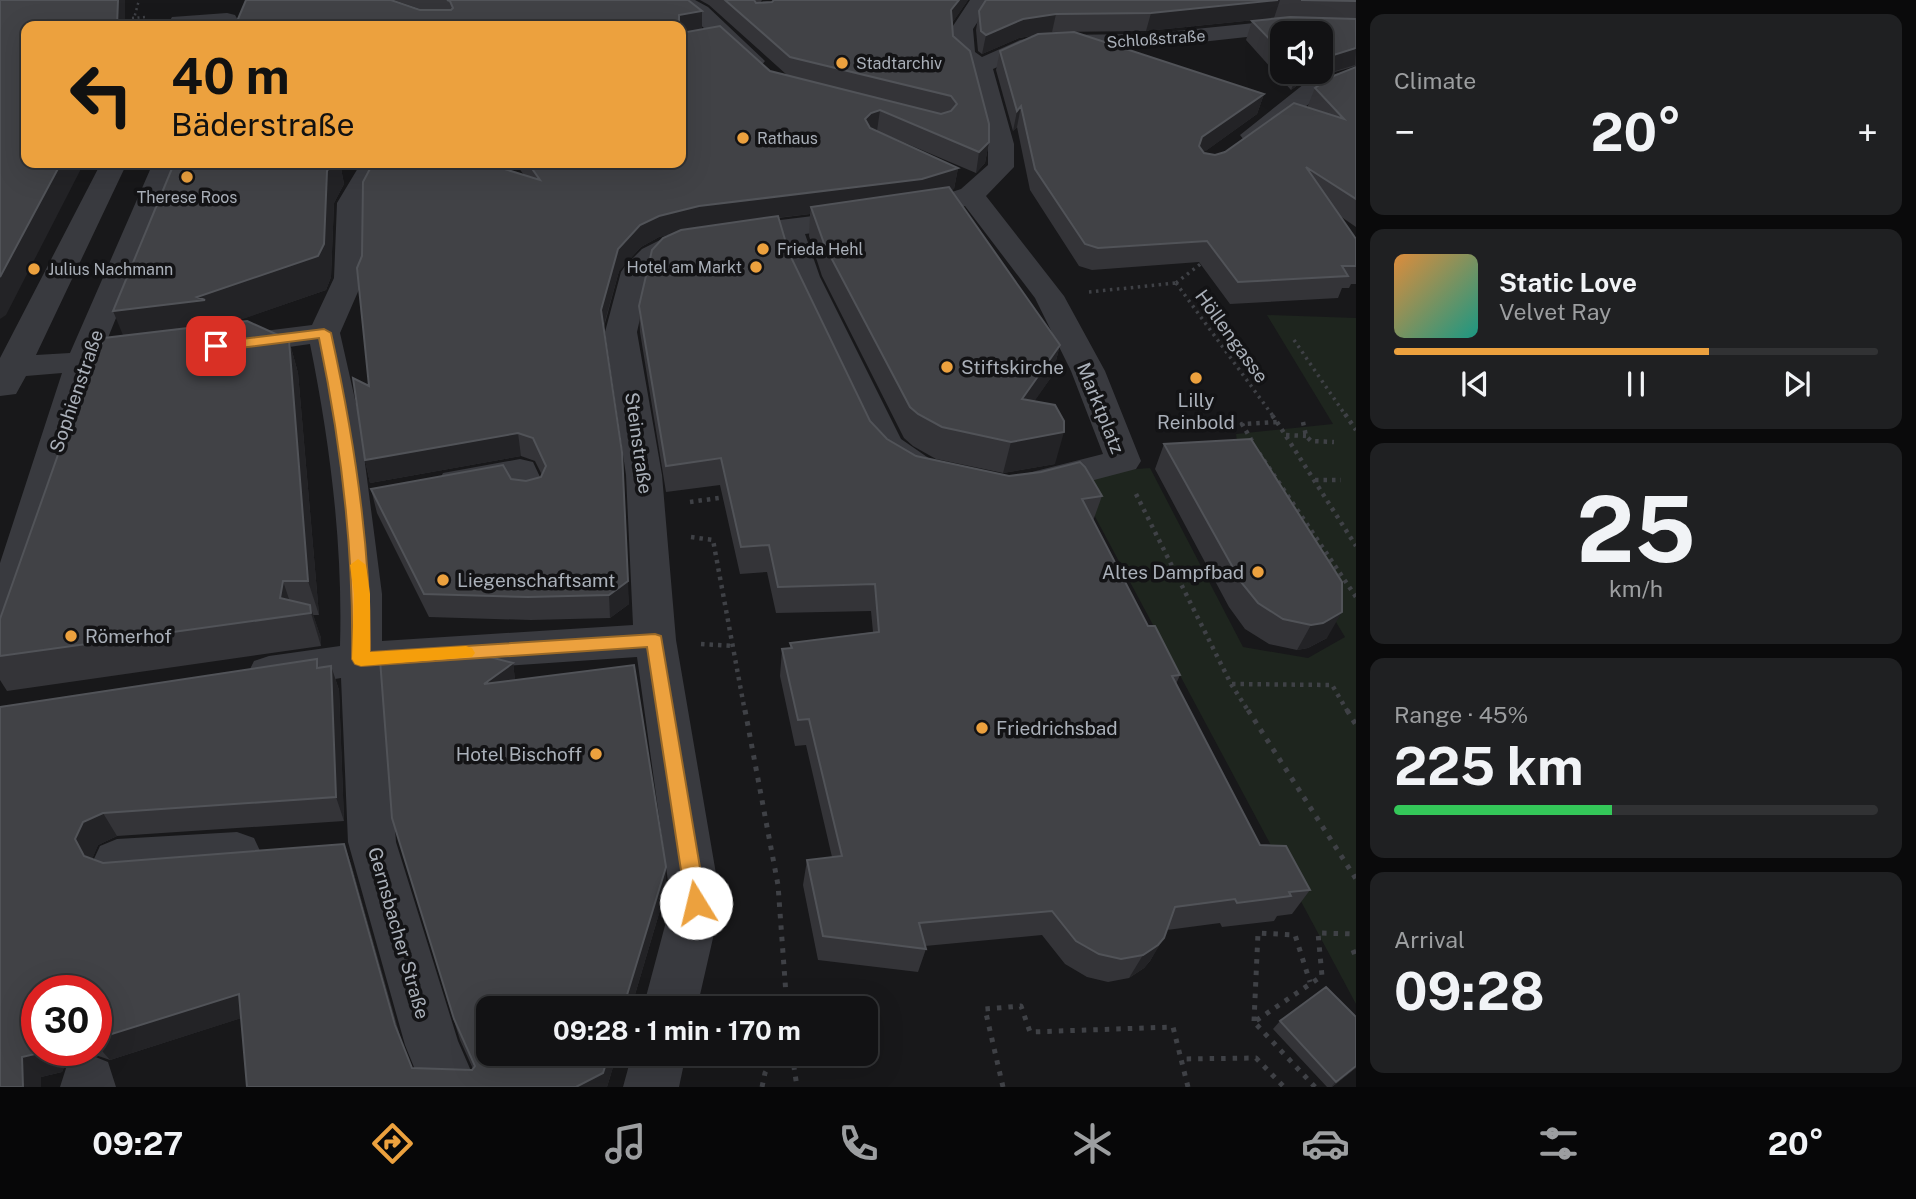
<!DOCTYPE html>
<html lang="en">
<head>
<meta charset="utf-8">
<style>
  body { margin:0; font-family:"Public Sans",sans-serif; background:#1f2022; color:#f1f3f6; height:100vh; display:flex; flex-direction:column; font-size:26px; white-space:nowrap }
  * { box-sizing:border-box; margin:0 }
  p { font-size:23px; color:#9c9ea0 }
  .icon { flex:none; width:38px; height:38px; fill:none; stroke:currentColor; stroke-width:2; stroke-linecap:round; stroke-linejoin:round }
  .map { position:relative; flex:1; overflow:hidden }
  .drawer { display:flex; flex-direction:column; gap:14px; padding:14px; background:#0a0a0b; width:560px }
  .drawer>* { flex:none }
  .banner { position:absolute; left:21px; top:21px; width:665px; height:147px; border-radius:14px; box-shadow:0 7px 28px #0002,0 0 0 2px #313234; background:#eca13e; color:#111; overflow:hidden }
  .fabs { position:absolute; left:1270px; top:21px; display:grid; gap:14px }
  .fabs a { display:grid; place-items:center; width:63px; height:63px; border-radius:14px; background:#121214; box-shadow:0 7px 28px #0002,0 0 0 2px #313234; font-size:35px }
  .speed { position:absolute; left:21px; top:975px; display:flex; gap:14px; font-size:35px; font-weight:700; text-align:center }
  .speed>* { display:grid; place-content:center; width:91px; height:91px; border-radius:50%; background:#121214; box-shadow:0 7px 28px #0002,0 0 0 2px #313234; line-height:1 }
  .speed .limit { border:10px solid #d22; background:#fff; color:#111 }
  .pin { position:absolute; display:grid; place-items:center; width:60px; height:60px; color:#fff; margin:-30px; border-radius:14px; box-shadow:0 4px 10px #0006 }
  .me { position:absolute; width:77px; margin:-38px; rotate:351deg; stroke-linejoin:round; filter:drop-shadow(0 0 5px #0008) }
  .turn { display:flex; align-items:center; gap:24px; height:147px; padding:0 35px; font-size:32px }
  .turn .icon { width:91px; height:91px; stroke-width:2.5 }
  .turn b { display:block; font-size:49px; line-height:60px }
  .big { font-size:52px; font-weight:700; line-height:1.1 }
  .drawer .widget { flex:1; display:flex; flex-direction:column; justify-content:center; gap:10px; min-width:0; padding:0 24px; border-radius:14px; background:#1f2022 }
  .drawer .dial { align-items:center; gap:0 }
  .dial b { font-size:91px; line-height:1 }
  .song { display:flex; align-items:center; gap:21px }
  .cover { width:84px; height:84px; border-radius:10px; background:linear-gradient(135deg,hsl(30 70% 55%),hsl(170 70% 35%)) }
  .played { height:7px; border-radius:4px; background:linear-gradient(90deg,#eca13e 65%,#313234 65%) }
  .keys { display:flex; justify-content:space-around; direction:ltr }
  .heat { display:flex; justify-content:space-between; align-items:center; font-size:38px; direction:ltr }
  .charge { height:10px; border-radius:5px; background:linear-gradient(90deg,#34c759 45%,#313234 0) }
  .trip { position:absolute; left:476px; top:996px; width:402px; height:70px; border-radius:14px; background:#121214; box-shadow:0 7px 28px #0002,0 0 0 2px #313234; font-weight:700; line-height:70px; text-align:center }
  .menu { display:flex; height:112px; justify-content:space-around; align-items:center; background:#070708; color:#9c9ea0 }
  .menu .icon { width:49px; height:49px }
  .menu .on { color:#eca13e }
  .menu b { font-size:32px; color:#f1f3f6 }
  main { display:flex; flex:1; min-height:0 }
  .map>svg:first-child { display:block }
</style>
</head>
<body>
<main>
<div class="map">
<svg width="1356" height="1087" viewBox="0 0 1356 1087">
  <rect width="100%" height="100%" fill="#18181a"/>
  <path fill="#1e251e" d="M1267,315l89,3v686l-279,-521 47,-13 26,-2 93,179 65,11 37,-21 -105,-175 -4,-28 97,-10z"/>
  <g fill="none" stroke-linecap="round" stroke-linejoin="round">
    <path stroke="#3f4146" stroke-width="2.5" stroke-dasharray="2 3.5" stroke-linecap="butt" d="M132,18l13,-1
      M132,26l7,-26"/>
    <path stroke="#3f4146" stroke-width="3.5" stroke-dasharray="2.5 4.5" stroke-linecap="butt" d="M1176,283l27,-21
      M1176,283l97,133
      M1089,292l87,-9
      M1294,340l52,76"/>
    <path stroke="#3f4146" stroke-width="4.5" stroke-dasharray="3.5 5" stroke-linecap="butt" d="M1345,414l11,16
      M1277,422l79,124
      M1303,422l3,14 5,5 23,1
      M1286,435l20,1
      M1252,441l-10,-17 35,-2 -6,-8
      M1259,453l97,144
      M1315,480h26
      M1136,494l95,190 18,28
      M690,502l36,-5
      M691,537l22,3 32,172
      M701,644l32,2
      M1232,684l100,1 16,27"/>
    <path stroke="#3f4146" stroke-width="5" stroke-dasharray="4.5 7" stroke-linecap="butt" d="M745,710l33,175 9,123
      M1248,710l108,169
      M1347,710l9,15
      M1353,950l3,8
      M1254,1021l4,-88 37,2 15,47
      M792,1054l5,33
      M762,1087l3,-14 11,-19
      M1003,1087l-18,-78 36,-3 9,26 143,-5 8,32
      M1188,1087l-7,-28 75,-1 28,29
      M1315,1087l-61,-65 68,-46 -4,-43 38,1"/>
    <path fill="#393a3f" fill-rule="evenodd" d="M669,0h26l13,7 57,54 -4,5h-16l-53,-49z
      M970,0h22l-19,29 2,23 7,5 38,-17 32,-5 94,-1 128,-13 82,1v14l-73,-3 -137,15 -94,1 -19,2 -40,18 21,75v23l-28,29 78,100 41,75 36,90 -5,8 -99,26 -13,-3 -5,-9 5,-9 79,-20 -32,-83 -36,-73 -70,-92 -42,13 -118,15 15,43 81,162 29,20 5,8 -5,8c-23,7 -48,-10 -61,-29l-79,-169 -12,-39 -79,10 -19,4 -18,9 -12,13 -13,58 25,143 14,165 45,263 -24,105h-54l28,-105 -34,-246 -254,17 13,168 62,199 20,46h-56l-17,-42 -57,-203 -7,-164 -72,12 -15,-5 -6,-12 6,-12 15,-5 71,-10c3,-101 -10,-203 -30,-302l-78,11 -11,-3 -5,-7 5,-7 11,-3 80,-10 22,-47 3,-75 24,-40h29l-12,12 -13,28 -1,75 -24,55 19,84 23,177v47l251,-16 -7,-150 -21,-143 16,-60 4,-6 17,-17 18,-9 39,-10 220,-27 42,-14 27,-24v-21l-19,-75 -16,-14 -2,-26z
      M227,13l8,2 3,5 -3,5 -63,1 -3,-4 3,-5z
      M1356,68v15l-34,11 -60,46 -9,3 -9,-3 -4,-5 64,-51z
      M101,163h26l-91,192 34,-2 83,-190h26l-76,187 15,3 4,7 -4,7 -22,4 -75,255 -6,11 -15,5v-79l62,-190 -36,3 -10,18 -16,2v-38z
      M520,459l13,3 13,28 -5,9 -13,3 -13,-3 -7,-14 -52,9 -13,-3 -5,-9 5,-9z
      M237,832l17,6 7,15 -7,15 -17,6 -120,9 -17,-7 -7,-15 7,-15 17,-7z
      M88,1054l20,8 8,25h-56l8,-25z
      M632,1054h54l-7,33h-56z"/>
  </g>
  <path fill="#343438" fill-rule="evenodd" d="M394,0h294l14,29 68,42 17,4 -78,-70 -9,-5h62l-2,3 208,-3 -16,23 1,13 36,106 -4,21 -9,10 -99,-42 81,37 -4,21 -3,1 109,155 -8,31 -18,25 21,63 -52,9 -67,-14 -23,-13 -9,-8 -82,-162 -13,-40 1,-22 -32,4 11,35 81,168 17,18 29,17 186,40 -9,25 55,105 32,49 -4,9 84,161 50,45 -18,24 -15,2 -3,5 -52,6 -2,-4 -53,7 -17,31 -6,7 -15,10 -21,4 -21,-5 -22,-13 -23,-29 -117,11 1,3 -8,23 -100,-12 -15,-75 4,-25 25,-3 -26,-112 -11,1 -15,-70 2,-27 8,-1v-5l83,-11 -2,-21 -95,2 -9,-41 -27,2 -20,-89 -54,7 -26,-160 -1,-26 32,-72 -12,3 -18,10 -22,24 -15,56 25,277 -19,14 -79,2 -102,-3 -52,-104 -6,-24 140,-10 15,2 15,-4 1,-2 -7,-14 -14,-5 -151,27 -5,-23 4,-74 -7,-130 162,-81 -9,-12h166l-261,-153h3z
    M986,0h370v66l-53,15 -12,9 -45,-50 6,-19 22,-3 -128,13 -94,1 -12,2 224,60 -7,20 -53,38 11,3 10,-3 82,-44 8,-20 41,-21v160l-16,-11 16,23v45h-5l-2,4h-7l-4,10 -108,6 -31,-42 -107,8 -13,-4 -49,-76 -13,-63 -4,4 -17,-61 4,-19 37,-16 -18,3 -37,16 -4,-3 -2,-21 3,-19zM1283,33l38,39h-38z
    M187,163h153l4,21 -10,19 -3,74 -5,13 -96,33 59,17 9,33 21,242h-6l8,23v8l-314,45 -7,-11v-61l99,-269 24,-14 65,-171z
    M1164,444l163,194 -19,10 -11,2 -28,-6 -24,-15 -16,-22 -74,-138z
    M455,648l58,15 2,17 119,-15 32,202v23l-35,118h-143v46h129l-10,33h-360l-6,-69 -131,42 -23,-8 -20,8 -5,12 -21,5v10h-41v-380l317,-48 2,9 12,-2 8,24 5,131 -227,15 -19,9 -6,14 11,4 241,-19 8,23 50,176 10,25 60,2 1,-1 -13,-29 -68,-222 -12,-159zM37,990h59v60h-59z
    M1356,1017v51l-24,19h-5l-54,-58 7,-8z"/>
  <path fill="#232326" d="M118,0h7v26h-8z
    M959,0h9l-20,29 3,-19z
    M1280,0l-6,18 -128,13 5,-18z
    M702,11v18l-21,5v-8h-2v-11z
    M1056,14l-4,18 -33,6 -37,16 4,-19 37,-16z
    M1356,48l-1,17 -52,16 -12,9 7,-18h23v-13z
    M1264,94l-7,20 -61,44 3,-12 3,-9z
    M1021,106l-4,21 -4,4 4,-20z
    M880,110l-3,21 -9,3 -3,-15 6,-6z
    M989,142l-4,21 -9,10 3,-21z
    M61,163h23l-78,152 -6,4v-42z
    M332,163h8l4,21 -10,19 -3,74 -5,13 -112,39 -87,16 -14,-34 84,-14 130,-126z
    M958,168l-4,21 -36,11 -107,7 -1,7 -112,13 -39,10 -18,10 -22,24 -17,61 -1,-22 17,-61 22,-24 19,-9 40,-10z
    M289,340l9,33 21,242 -11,-34z
    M1060,345l-8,31 -38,55 8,-32z
    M1064,432l-9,32 -52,9 8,-31z
    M518,433l3,23 -151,27 -5,-23z
    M283,581l11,33 -14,-16z
    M628,581l1,23 -19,14 -1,-23z
    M310,605l11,33v8l-10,-33z
    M1342,612l-15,26 -19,10 -11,2 14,-25z
    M513,663l3,24 -32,-3z
    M331,666l8,24 5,131 -8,-24z
    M103,813l14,23 -19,9 -7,17 -7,-6 -9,-17 8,-17z
    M344,844l8,23 50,179 -7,-21z
    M666,867v23l-35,118h-8z
    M1164,938l-14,23 -6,7 -15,10 14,-23z
    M239,994l12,21 -141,45 -14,-16v-5z
    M45,1050h41l1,2 -20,8 -5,12 -21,5v10h-18l-1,-30z
    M609,1054h8l-10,33h-31z
    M1356,1066v2l-25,19 5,-5z"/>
  <path fill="#414246" stroke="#515358" stroke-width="2" d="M0,0h118l-1,26h-91v137h35l-61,114z
    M246,0h145l29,10h31l2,-2 -3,-7 -3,-1h241l14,11 -23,4v11h-444z
    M725,0h29l2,3 16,-1 2,-2h185l-8,10 2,26 17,15 19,73v18l-10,10 -99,-42 -9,3 -6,6 5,9 88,40 -36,11 -223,27 -40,10 -19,9 -22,24 -17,61 21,142 6,129 -19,14 -81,2 -104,-3 -53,-105 132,-24 8,14 15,2 15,-4 5,-11 -13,-28 -15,-5 -153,27 -12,-82 16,8 -12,-118 5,-12 1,-74 10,-19h112l55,17 -12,-17h153v-130l39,-7 50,45 171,43 10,-3 6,-7 -6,-8 -161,-39z
    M986,0h292l-127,13 -95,1 -33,5 -37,16 -5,-4 -2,-20z
    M1301,0h55v1z
    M1290,17l66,2v29l-35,11v-26h-38v20l-31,-32z
    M1074,32l190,62 -62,43 -3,9 5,7 11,2 10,-3 69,-49 50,16 -29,-31 16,-11 25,-10v132l-50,-32 50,72v27h-14l6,10 -110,6 -31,-41 -109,7 -13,-4 -50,-75 -14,-63 -4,5 -17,-60 38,-17z
    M213,163h119l-5,8 -3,73 -6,12 -121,41 8,3 -92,11 60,-145z
    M949,187l111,158 -38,54 33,6 9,16v11l-53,10 -69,-15 -24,-13 -8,-7 -85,-161 -14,-39z
    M778,216l11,37 81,168 17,18 29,17 93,20 32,-4 39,-10 5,5 17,29 -20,3 66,127h7l25,49 -8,1 88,169 26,1 24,44 -21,2 2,4 -54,7 -2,-4 -60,8 -11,31 -6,7 -15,10 -22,4 -22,-5 -23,-13 -24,-30 -133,12 7,26 -103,-13 -16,-76 35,-4 -33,-137 -11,1 -16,-71 10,-1 -2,-5 89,-11 -4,-48 -97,3 -9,-42 -28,2 -20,-89 -55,8 -27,-160 13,-56 11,-12 18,-8z
    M247,321l42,19 19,241h-25l-3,17 30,7 1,8 -311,43v-37l95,-269h4l5,-12z
    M1251,439l91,143v30l-19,11 -12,2 -28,-6 -25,-16 -17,-21 -77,-138z
    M455,648l58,15 -29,21 150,-19 32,202 -43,141h-135v46h121l-6,19 -27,14h-329l-8,-93 -143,45v-49h-59v60h8l-1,2 -22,5 1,30h-23v-380l317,-48v9l14,-2 5,131 -233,16 -20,9 -8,17 9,17 19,7 241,-19 51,181 17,43 60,2 3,-4 -21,-47 -62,-201 -12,-159z
    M1326,987l30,30v49l-20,16 -56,-61z"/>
  <path fill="#eca13e" stroke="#996928" stroke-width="2" d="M324,329l7,4c23,104 40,212 39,319l285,-18 6,2 45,267 -3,6 -7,3 -7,-3 -3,-6 -39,-256 -286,19 -6,-2 -3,-5c2,-108 -11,-216 -33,-321l-103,13 -7,-5 7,-4z"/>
  <path fill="#f59e0b" d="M358,559l8,6 4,29v58l96,-6 6,2 3,5 -3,4 -111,9 -6,-2 -3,-5 2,-65 -4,-29z"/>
  <g fill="#eca13e" stroke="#131315" stroke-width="2.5">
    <circle cx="842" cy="63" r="7"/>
    <circle cx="743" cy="138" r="7"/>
    <circle cx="187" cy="177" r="7"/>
    <circle cx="763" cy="249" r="7"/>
    <circle cx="756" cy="267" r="7"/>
    <circle cx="34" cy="269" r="7"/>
    <circle cx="947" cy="367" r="7"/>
    <circle cx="1196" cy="378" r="7"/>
    <circle cx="1258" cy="572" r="7"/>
    <circle cx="443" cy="580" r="7"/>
    <circle cx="71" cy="636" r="7"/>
    <circle cx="982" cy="728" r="7"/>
    <circle cx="596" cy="754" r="7"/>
  </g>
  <g text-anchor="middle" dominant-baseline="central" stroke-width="7" stroke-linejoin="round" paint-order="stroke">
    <g font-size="16" fill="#aab0b9" stroke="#131315">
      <text transform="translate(1156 39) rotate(-4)">Schloßstraße</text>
    </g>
    <g font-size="16" fill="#aab0b9" stroke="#131315" text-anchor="start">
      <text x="856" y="63">Stadtarchiv</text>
      <text x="757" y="138">Rathaus</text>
      <text x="187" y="197" text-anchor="middle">Therese Roos</text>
      <text x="777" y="249">Frieda Hehl</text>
      <text x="742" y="267" text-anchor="end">Hotel am Markt</text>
      <text x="48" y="269">Julius Nachmann</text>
    </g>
    <g font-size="19" fill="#aab0b9" stroke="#131315">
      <text transform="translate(1232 336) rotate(54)">Höllengasse</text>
      <text transform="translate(76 391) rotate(-71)">Sophienstraße</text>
      <text transform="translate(1101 408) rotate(68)">Marktplatz</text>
      <text transform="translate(639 443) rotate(82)">Steinstraße</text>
      <text transform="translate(399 933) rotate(74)">Gernsbacher Straße</text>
    </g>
    <g font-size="19" fill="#aab0b9" stroke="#131315" text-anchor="start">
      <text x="961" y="367">Stiftskirche</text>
      <text x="1196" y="400" text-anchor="middle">Lilly<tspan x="1196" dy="22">Reinbold</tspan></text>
      <text x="1244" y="572" text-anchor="end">Altes Dampfbad</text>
      <text x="457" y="580">Liegenschaftsamt</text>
      <text x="85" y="636">Römerhof</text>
      <text x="996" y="728">Friedrichsbad</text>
      <text x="582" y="754" text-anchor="end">Hotel Bischoff</text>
    </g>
  </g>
</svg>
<div class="fabs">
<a><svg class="icon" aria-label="sound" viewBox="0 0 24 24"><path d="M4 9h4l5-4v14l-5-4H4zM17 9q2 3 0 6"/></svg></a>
</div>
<div class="speed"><div class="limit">30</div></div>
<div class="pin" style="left:216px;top:346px;background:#d93025"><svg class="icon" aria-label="arrive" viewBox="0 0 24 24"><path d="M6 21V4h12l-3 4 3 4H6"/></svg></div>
<svg class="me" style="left:696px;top:903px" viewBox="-20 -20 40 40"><circle r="19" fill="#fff"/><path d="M0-13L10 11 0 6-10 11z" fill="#eca13e"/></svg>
<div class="trip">09:28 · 1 min · 170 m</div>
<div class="banner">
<div class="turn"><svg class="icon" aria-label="left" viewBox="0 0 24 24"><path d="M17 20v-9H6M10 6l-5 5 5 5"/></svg><div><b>40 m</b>Bäderstraße</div></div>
</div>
</div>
<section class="drawer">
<div class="widget"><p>Climate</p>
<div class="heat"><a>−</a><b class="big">20°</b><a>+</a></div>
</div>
<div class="widget">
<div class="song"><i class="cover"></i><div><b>Static Love</b><p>Velvet Ray</p></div></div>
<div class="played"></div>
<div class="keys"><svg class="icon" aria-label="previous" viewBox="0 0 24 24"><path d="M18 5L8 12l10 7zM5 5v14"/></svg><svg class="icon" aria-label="pause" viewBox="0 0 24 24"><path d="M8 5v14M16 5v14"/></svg><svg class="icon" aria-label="next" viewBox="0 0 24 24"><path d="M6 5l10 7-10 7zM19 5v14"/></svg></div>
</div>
<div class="widget dial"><b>25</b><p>km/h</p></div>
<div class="widget"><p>Range · 45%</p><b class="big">225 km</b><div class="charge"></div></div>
<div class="widget"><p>Arrival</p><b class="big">09:28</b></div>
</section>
</main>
<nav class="menu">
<b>09:27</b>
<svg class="icon on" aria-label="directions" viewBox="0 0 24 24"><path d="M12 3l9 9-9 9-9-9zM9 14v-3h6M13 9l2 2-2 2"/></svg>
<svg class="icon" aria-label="music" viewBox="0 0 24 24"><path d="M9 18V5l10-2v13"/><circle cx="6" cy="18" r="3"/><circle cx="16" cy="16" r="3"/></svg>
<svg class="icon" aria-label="phone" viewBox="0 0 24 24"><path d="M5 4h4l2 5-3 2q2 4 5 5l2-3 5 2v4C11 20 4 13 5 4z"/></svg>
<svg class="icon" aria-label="climate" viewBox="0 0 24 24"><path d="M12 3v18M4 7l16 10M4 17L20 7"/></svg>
<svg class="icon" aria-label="car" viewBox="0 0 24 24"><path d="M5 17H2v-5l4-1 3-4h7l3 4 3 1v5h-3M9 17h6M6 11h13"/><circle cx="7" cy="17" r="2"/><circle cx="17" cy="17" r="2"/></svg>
<svg class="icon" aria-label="filters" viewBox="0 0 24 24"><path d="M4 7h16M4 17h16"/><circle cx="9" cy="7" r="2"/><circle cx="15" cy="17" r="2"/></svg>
<b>20°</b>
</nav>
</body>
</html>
